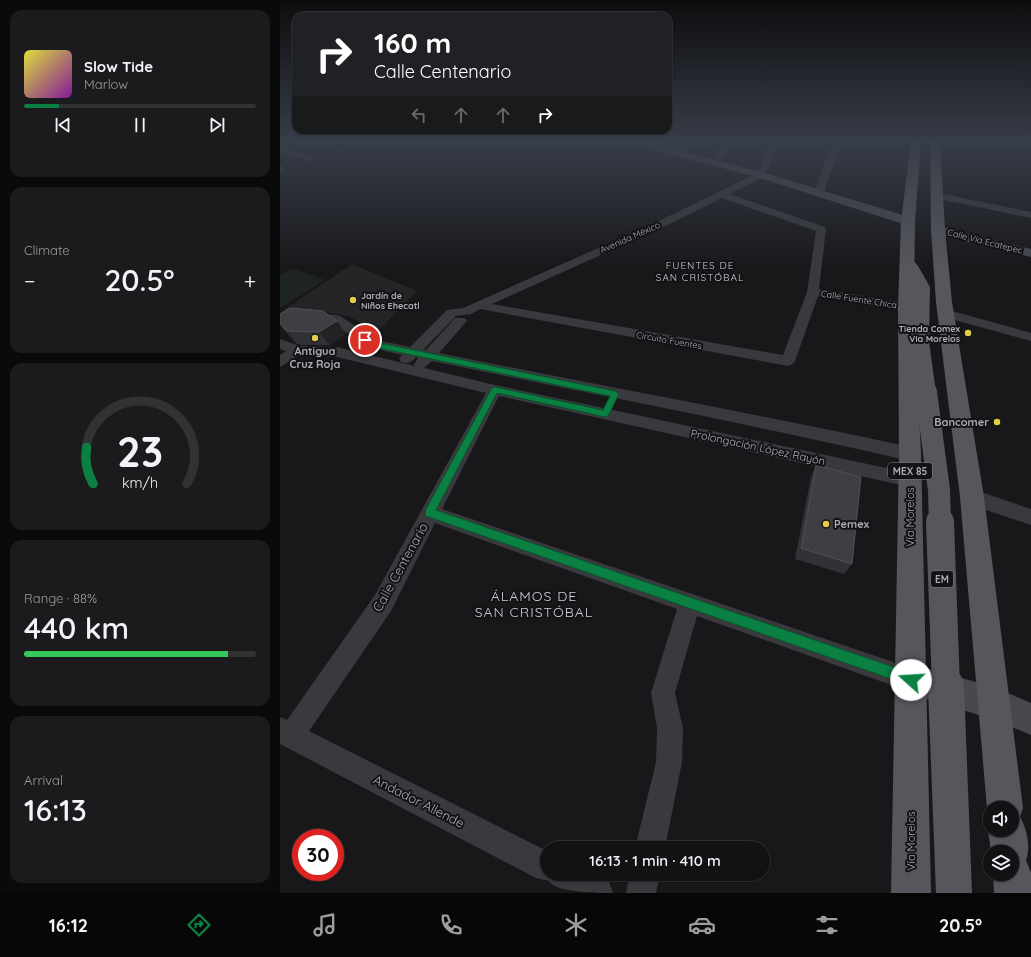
<!DOCTYPE html>
<html lang="en">
<head>
<meta charset="utf-8">
<style>
  body { margin:0; font-family:Quicksand,sans-serif; background:#1b1b1d; color:#f1f3f6; height:100vh; display:flex; flex-direction:column; font-size:15px; white-space:nowrap }
  * { box-sizing:border-box; margin:0 }
  p { font-size:13px; color:#9c9ea0 }
  .icon { flex:none; width:22px; height:22px; fill:none; stroke:currentColor; stroke-width:2; stroke-linecap:round; stroke-linejoin:round }
  .map { position:relative; flex:1; overflow:hidden }
  .side { display:flex; flex-direction:column; gap:10px; padding:10px; background:#0a0a0b; width:280px }
  .side>* { flex:none }
  .banner { position:absolute; left:12px; top:12px; width:380px; height:122px; border-radius:12px; box-shadow:0 1px 3px #0004,0 0 0 1px #313234; background:#202124; color:#fff; overflow:hidden }
  .buttons { position:absolute; left:703px; top:801px; display:grid; gap:8px }
  .buttons a { display:grid; place-items:center; width:36px; height:36px; border-radius:50%; background:#121214; box-shadow:0 1px 3px #0004,0 0 0 1px #313234; font-size:20px }
  .speed { position:absolute; left:12px; top:829px; display:flex; gap:8px; font-size:20px; font-weight:700; text-align:center }
  .speed>* { display:grid; place-content:center; width:52px; height:52px; border-radius:50%; background:#121214; box-shadow:0 1px 3px #0004,0 0 0 1px #313234; line-height:1 }
  .speed .limit { border:6px solid #d22; background:#fff; color:#111 }
  .pin { position:absolute; display:grid; place-items:center; width:34px; height:34px; color:#fff; margin:-17px; border:2px solid #fff; border-radius:50%; box-shadow:0 1px 4px #0007 }
  .me { position:absolute; width:44px; margin:-22px; rotate:289deg; stroke-linejoin:round; filter:drop-shadow(0 0 3px #0008) }
  .turn { display:flex; align-items:center; gap:14px; height:84px; padding:0 16px; font-size:18px }
  .turn .icon { width:52px; height:52px; stroke-width:2.5 }
  .turn b { display:block; font-size:28px; line-height:34px }
  .lanes { display:flex; align-items:center; height:38px; padding:0 16px; background:#0003; justify-content:center; gap:20px; direction:ltr }
  .lanes .off { opacity:.35 }
  .big { font-size:30px; font-weight:600; line-height:1.1 }
  .side .tile { flex:1; display:flex; flex-direction:column; justify-content:center; gap:6px; min-width:0; padding:0 14px; border-radius:12px; background:#1b1b1d }
  .side .dial { align-items:center; gap:0 }
  .dial svg { height:104px; overflow:visible; fill:none; stroke:#313234; stroke-width:7; stroke-linecap:round; text-anchor:middle }
  .dial text { fill:#f1f3f6; stroke:none }
  .song { display:flex; align-items:center; gap:12px }
  .cover { width:48px; height:48px; border-radius:6px; background:linear-gradient(135deg,hsl(60 70% 55%),hsl(290 70% 35%)) }
  .played { height:4px; border-radius:2px; background:linear-gradient(90deg,#0b8043 15%,#313234 15%) }
  .keys { display:flex; justify-content:space-around; direction:ltr }
  .heat { display:flex; justify-content:space-between; align-items:center; font-size:22px; direction:ltr }
  .charge { height:6px; border-radius:3px; background:linear-gradient(90deg,#34c759 88%,#313234 0) }
  .trip { position:absolute; left:260px; top:841px; width:230px; height:40px; border-radius:20px; background:#121214; box-shadow:0 1px 3px #0004,0 0 0 1px #313234; font-weight:600; line-height:40px; text-align:center }
  .menu { display:flex; height:64px; justify-content:space-around; align-items:center; background:#070708; color:#9c9ea0 }
  .menu .icon { width:28px; height:28px }
  .menu .active { color:#0b8043 }
  .menu b { font-size:18px; color:#f1f3f6 }
  main { display:flex; flex:1; min-height:0 }
  .map>svg:first-child { display:block }
</style>
</head>
<body>
<main>
<section class="side">
<div class="tile">
<div class="song"><i class="cover"></i><div><b>Slow Tide</b><p>Marlow</p></div></div>
<div class="played"></div>
<div class="keys"><svg class="icon" aria-label="previous" viewBox="0 0 24 24"><path d="M18 5L8 12l10 7zM5 5v14"/></svg><svg class="icon" aria-label="pause" viewBox="0 0 24 24"><path d="M8 5v14M16 5v14"/></svg><svg class="icon" aria-label="next" viewBox="0 0 24 24"><path d="M6 5l10 7-10 7zM19 5v14"/></svg></div>
</div>
<div class="tile"><p>Climate</p>
<div class="heat"><a>−</a><b class="big">20.5°</b><a>+</a></div>
</div>
<div class="tile dial"><svg viewBox="0 0 100 80">
<path d="M14 69A42 42 0 1 1 86 69"/>
<path d="M14 69A42 42 0 0 1 9 41" stroke="#0b8043"/>
<text x="50" y="56" font-size="32" font-weight="700">23</text>
<text x="50" y="72" font-size="11">km/h</text>
</svg></div>
<div class="tile"><p>Range · 88%</p><b class="big">440 km</b><div class="charge"></div></div>
<div class="tile"><p>Arrival</p><b class="big">16:13</b></div>
</section>
<div class="map">
<svg width="751" height="893" viewBox="0 0 751 893">
  <rect width="100%" height="100%" fill="#18181a"/>
  <path fill="#252427" d="M565,142h54v6z
    M72,264l65,27 -41,42 -25,-16 -36,-7h-31z"/>
  <path fill="#1e2420" d="M13,268l32,12 -45,28v-33z"/>
  <g fill="none" stroke-linecap="round" stroke-linejoin="round">
    <path fill="#39393e" fill-rule="evenodd" d="M72,142h11l-21,9 -7,-2z
      M402,142h8l-9,13h-6l-1,-2z
      M444,142h8l-13,22h-6l-1,-2z
      M491,142h8l-15,35 -35,17 96,33 1,2 -7,60 87,14 6,4 -1,3 -5,1 -88,-15 -23,65 -2,3 -5,2 -308,-57 -9,5 -15,2 -33,34h3l29,-32h10l2,3 -28,32c157,32 315,60 471,94l6,2 3,5 -3,5 -6,2c-159,-37 -319,-67 -478,-100l-8,7 71,17 415,88 6,2 3,5 -3,5 -6,2 -411,-91 -57,113 469,159 9,3 3,9 -3,9 -9,3 -214,-76 -22,77 8,35 -1,34 -17,86h-30l21,-86 1,-34 -6,-35 26,-84 -242,-86 -44,88 -82,120 238,120v23h46l16,8 4,11c-15,0 -57,0 -64,-12l-13,-3 -256,-134v-27l7,3 88,-125 111,-202 -149,-36 -38,-2 -19,12v-12l6,-4 -6,-2v-10l20,7 37,1 78,19 -1,-2 4,-6 -2,-1c-5,6 -8,7 -15,5l-2,-3 3,-4 -34,-8 -36,-24 -35,-3 -17,3v-8l17,-3 38,3 5,1 37,24 33,7 37,-37 16,-2 194,-86 100,-49zM442,198l94,33 -9,61 -24,63 -291,-51 173,-78z
      M552,142h8l-16,51 -2,2h-6l-2,-2z
      M711,142l40,2v4l-36,-4z
      M0,147l33,10 1,2 -4,2 -30,-9z
      M0,166l4,1v4l-4,1z
      M658,193l93,19v6l-96,-20v-4z
      M665,309l86,24v8l-91,-25 -1,-3 1,-3z
      M692,489l59,20v16l-66,-22 -2,-6 2,-6z
      M350,874h30l-4,19h-30z"/>
    <path fill="#47484e" fill-rule="evenodd" d="M349,142h17l119,31 148,45 2,3 -7,4 -5,-1 -146,-47 -127,-33z
      M658,226l93,23v8l-98,-24 -2,-3 2,-3z
      M631,664l83,23 37,16v32l-39,-16 -92,-28 -5,-11 5,-11z"/>
    <path fill="#56565d" fill-rule="evenodd" d="M631,142h10l-6,79 -1,86 7,147 10,439h-40l8,-439 -1,-147 3,-86z
      M650,142h10l5,88 7,72 32,195 39,311 -3,9c7,12 11,30 6,43l5,13v20h-37l-1,-19h19v-22h-21l-3,-22 2,-4v4h22v-22h-22v8l-3,-8 -27,-311 -24,-195 -5,-72z"/>
    <path stroke="#56565d" stroke-width="14" d="M631,268l10,17v5"/>
    <path stroke="#56565d" stroke-width="18" d="M641,289l-1,53 7,51"/>
    <path stroke="#56565d" stroke-width="22" d="M646,392l13,98 1,33"/>
    <path stroke="#56565d" stroke-width="28" d="M660,522l6,165"/>
    <path stroke="#56565d" stroke-width="36" d="M666,686l8,207"/>
  </g>
  <path fill="#323135" d="M0,314l66,20 -17,11h-29l-4,-2 -12,-13 -4,-5z
    M536,465l36,99 -8,10 -49,-15 16,-82z"/>
  <path fill="#222224" d="M57,321l9,13 -17,11 -10,-13z"/>
  <path fill="#3f3f43" stroke="#505055" d="M10,308l33,3 14,10 -18,11 -29,-1 -4,-1 -6,-7v-9z
    M536,465l45,12 -9,87 -51,-16z"/>
  <linearGradient id="sky" x2="0" y2="1"><stop stop-color="#0d0d0e"/><stop offset="0.53" stop-color="#373d49"/><stop offset="1" stop-color="#373d49" stop-opacity="0"/></linearGradient>
  <rect width="751" height="267" fill="url(#sky)"/>
  <path fill="#0b8043" stroke="#07532c" d="M85,337l10,5 240,49 4,3 -11,22 -3,1 -108,-24 -61,117 475,163 4,2 2,5 -2,4 -4,2 -485,-170 -1,-3 1,-4 66,-121 3,-1 108,23 7,-14 -237,-49 -10,-6v-3z"/>
  <g fill="#e3cd47" stroke="#131315" stroke-width="1.5">
    <circle cx="73" cy="300" r="4"/>
    <circle cx="688" cy="333" r="4"/>
    <circle cx="35" cy="338" r="4"/>
    <circle cx="717" cy="422" r="4"/>
    <circle cx="546" cy="524" r="4"/>
  </g>
  <g text-anchor="middle" dominant-baseline="central" stroke-width="4" stroke-linejoin="round" paint-order="stroke">
    <g font-size="9" fill="#abadb8" stroke="#131315">
      <text transform="translate(350 237) rotate(-24)">Avenida México</text>
      <text transform="translate(705 241) rotate(14)">Calle Vía Ecatepec</text>
      <text transform="translate(579 299) rotate(9)">Calle Fuente Chica</text>
      <text transform="translate(389 340) rotate(10)">Circuito Fuentes</text>
    </g>
    <g font-size="9" font-weight="bold" fill="#abadb8" stroke="#131315" text-anchor="start">
      <text x="81" y="295">Jardín de<tspan x="81" dy="10">Niños Ehecatl</tspan></text>
      <text x="680" y="328" text-anchor="end">Tienda Comex<tspan x="680" dy="10">Via Morelos</tspan></text>
    </g>
    <g font-size="10" letter-spacing="1" fill="#cccdd5" stroke="#131315">
      <text x="420" y="265">FUENTES DE<tspan x="420" dy="12">SAN CRISTÓBAL</tspan></text>
    </g>
    <g fill="#131315" stroke="#7d7f87" stroke-width="1">
      <rect x="608" y="463" width="44" height="16" rx="3"/>
      <rect x="651" y="571" width="22" height="16" rx="3"/>
    </g>
    <g font-size="10" font-weight="bold" fill="#abadb8">
      <text x="630" y="471">MEX 85</text>
      <text x="662" y="579">EM</text>
    </g>
    <g font-size="11" font-weight="bold" fill="#abadb8" stroke="#131315">
      <text x="35" y="351">Antigua<tspan x="35" dy="13">Cruz Roja</tspan></text>
      <text x="709" y="422" text-anchor="end">Bancomer</text>
      <text x="554" y="524" text-anchor="start">Pemex</text>
    </g>
    <g font-size="11" fill="#abadb8" stroke="#131315">
      <text transform="translate(478 447) rotate(12)">Prolongación López Rayón</text>
      <text transform="translate(630 517) rotate(-90)">Vía Morelos</text>
      <text transform="translate(631 841) rotate(-90)">Vía Morelos</text>
    </g>
    <g font-size="13" fill="#abadb8" stroke="#131315">
      <text transform="translate(120 567) rotate(-61)">Calle Centenario</text>
      <text transform="translate(139 801) rotate(27)">Andador Allende</text>
    </g>
    <g font-size="14" letter-spacing="1" fill="#cccdd5" stroke="#131315">
      <text x="254" y="596">ÁLAMOS DE<tspan x="254" dy="16">SAN CRISTÓBAL</tspan></text>
    </g>
  </g>
</svg>
<div class="buttons">
<a><svg class="icon" aria-label="sound" viewBox="0 0 24 24"><path d="M4 9h4l5-4v14l-5-4H4zM17 9q2 3 0 6"/></svg></a>
<a><svg class="icon" aria-label="layers" viewBox="0 0 24 24"><path d="M12 4l9 5-9 5-9-5zM3 14l9 5 9-5"/></svg></a>
</div>
<div class="speed"><div class="limit">30</div></div>
<div class="pin" style="left:85px;top:340px;background:#d93025"><svg class="icon" aria-label="arrive" viewBox="0 0 24 24"><path d="M6 21V4h12l-3 4 3 4H6"/></svg></div>
<svg class="me" style="left:631px;top:680px" viewBox="-20 -20 40 40"><circle r="19" fill="#fff"/><path d="M0-13L10 11 0 6-10 11z" fill="#0b8043"/></svg>
<div class="trip">16:13 · 1 min · 410 m</div>
<div class="banner">
<div class="turn"><svg class="icon" aria-label="right" viewBox="0 0 24 24"><path d="M7 20v-9h11M14 6l5 5-5 5"/></svg><div><b>160 m</b>Calle Centenario</div></div>
<div class="lanes"><svg class="icon off" aria-label="left" viewBox="0 0 24 24"><path d="M17 20v-9H6M10 6l-5 5 5 5"/></svg><svg class="icon off" aria-label="ahead" viewBox="0 0 24 24"><path d="M12 20V5M6 11l6-6 6 6"/></svg><svg class="icon off" aria-label="ahead" viewBox="0 0 24 24"><path d="M12 20V5M6 11l6-6 6 6"/></svg><svg class="icon" aria-label="right" viewBox="0 0 24 24"><path d="M7 20v-9h11M14 6l5 5-5 5"/></svg></div>
</div>
</div>
</main>
<nav class="menu">
<b>16:12</b>
<svg class="icon active" aria-label="directions" viewBox="0 0 24 24"><path d="M12 3l9 9-9 9-9-9zM9 14v-3h6M13 9l2 2-2 2"/></svg>
<svg class="icon" aria-label="music" viewBox="0 0 24 24"><path d="M9 18V5l10-2v13"/><circle cx="6" cy="18" r="3"/><circle cx="16" cy="16" r="3"/></svg>
<svg class="icon" aria-label="phone" viewBox="0 0 24 24"><path d="M5 4h4l2 5-3 2q2 4 5 5l2-3 5 2v4C11 20 4 13 5 4z"/></svg>
<svg class="icon" aria-label="climate" viewBox="0 0 24 24"><path d="M12 3v18M4 7l16 10M4 17L20 7"/></svg>
<svg class="icon" aria-label="car" viewBox="0 0 24 24"><path d="M5 17H2v-5l4-1 3-4h7l3 4 3 1v5h-3M9 17h6M6 11h13"/><circle cx="7" cy="17" r="2"/><circle cx="17" cy="17" r="2"/></svg>
<svg class="icon" aria-label="filters" viewBox="0 0 24 24"><path d="M4 7h16M4 17h16"/><circle cx="9" cy="7" r="2"/><circle cx="15" cy="17" r="2"/></svg>
<b>20.5°</b>
</nav>
</body>
</html>
